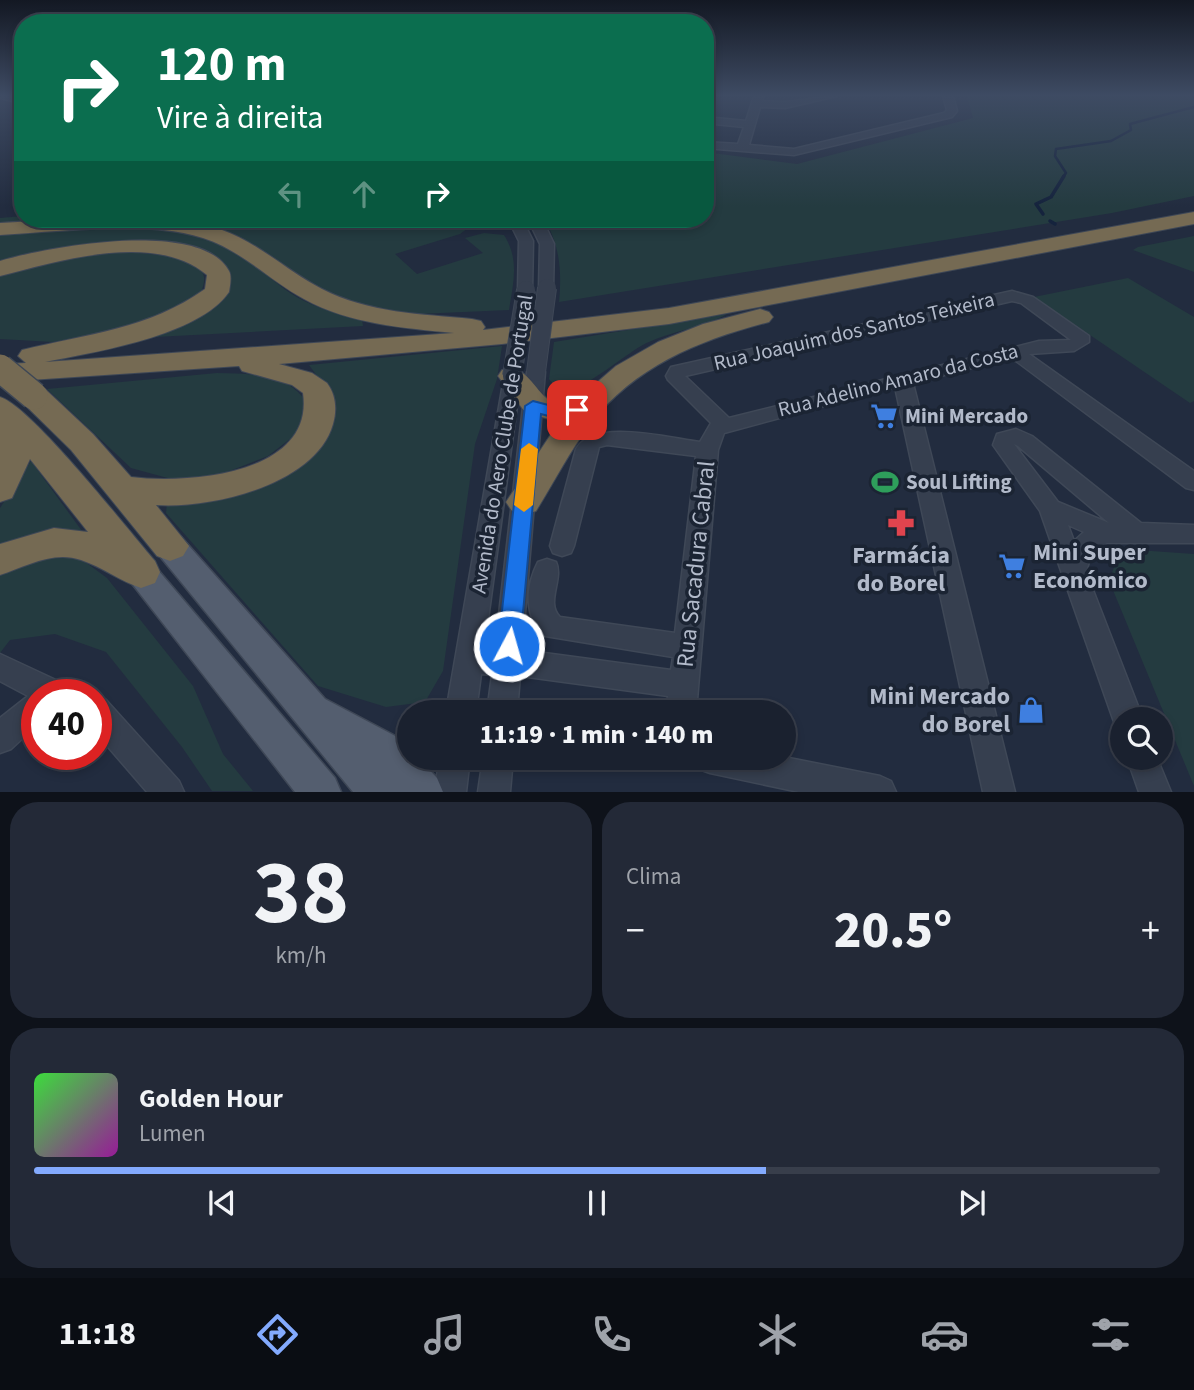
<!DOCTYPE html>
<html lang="pt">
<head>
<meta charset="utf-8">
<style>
  body { margin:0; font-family:"Source Sans 3",sans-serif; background:#232937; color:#f1f3f6; height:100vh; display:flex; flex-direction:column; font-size:26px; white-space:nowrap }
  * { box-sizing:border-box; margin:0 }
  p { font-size:23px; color:#9fa3aa }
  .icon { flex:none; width:38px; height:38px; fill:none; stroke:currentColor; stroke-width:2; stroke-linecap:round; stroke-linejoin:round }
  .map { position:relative; height:792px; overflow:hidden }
  .drawer { display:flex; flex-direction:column; gap:10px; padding:10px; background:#0e121a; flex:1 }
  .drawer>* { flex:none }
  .top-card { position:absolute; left:14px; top:14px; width:700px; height:214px; border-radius:28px; box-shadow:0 4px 10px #0003,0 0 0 2px #383e4b; background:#0b6e4f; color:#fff; overflow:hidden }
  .fabs { position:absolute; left:1110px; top:707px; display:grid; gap:14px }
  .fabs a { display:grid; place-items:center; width:63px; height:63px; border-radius:50%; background:#1a212f; box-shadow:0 4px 10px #0003,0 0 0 2px #383e4b; font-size:35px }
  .speed { position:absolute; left:21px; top:679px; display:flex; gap:14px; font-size:35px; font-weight:700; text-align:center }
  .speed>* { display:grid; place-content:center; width:91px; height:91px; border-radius:50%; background:#1a212f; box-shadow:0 4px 10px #0003,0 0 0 2px #383e4b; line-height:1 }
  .speed .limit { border:10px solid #d22; background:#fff; color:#111 }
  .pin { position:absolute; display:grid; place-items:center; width:60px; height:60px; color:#fff; margin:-30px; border-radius:14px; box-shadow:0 4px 10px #0006 }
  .me { position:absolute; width:77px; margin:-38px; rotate:6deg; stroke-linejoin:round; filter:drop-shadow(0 0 5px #0008) }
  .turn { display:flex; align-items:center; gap:24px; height:147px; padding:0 28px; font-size:32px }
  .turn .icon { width:91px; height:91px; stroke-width:2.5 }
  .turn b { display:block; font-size:49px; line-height:60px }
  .lanes { display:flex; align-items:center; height:66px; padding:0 28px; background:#0003; justify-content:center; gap:35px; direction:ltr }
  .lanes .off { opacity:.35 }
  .big { font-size:52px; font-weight:800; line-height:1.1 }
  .drawer .card { flex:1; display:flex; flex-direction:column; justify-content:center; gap:10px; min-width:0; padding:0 24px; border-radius:28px; background:#232937 }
  .drawer .dial { align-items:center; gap:0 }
  .dial b { font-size:91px; line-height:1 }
  .song { display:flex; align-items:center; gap:21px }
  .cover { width:84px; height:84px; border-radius:10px; background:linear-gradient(135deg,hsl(120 70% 55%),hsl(300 70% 35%)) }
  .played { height:7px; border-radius:4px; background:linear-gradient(90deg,#83aafe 65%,#383e4b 65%) }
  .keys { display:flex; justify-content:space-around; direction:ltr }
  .heat { display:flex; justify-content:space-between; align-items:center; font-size:38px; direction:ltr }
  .drawer .tiles { flex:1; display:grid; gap:10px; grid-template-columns:1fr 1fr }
  .card:last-child { grid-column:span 2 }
  .trip { position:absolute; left:397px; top:700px; width:399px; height:70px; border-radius:35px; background:#1a212f; box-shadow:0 4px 10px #0003,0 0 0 2px #383e4b; font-weight:800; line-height:70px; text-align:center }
  .dock { display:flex; height:112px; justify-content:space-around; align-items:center; background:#0a0d13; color:#9fa3aa }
  .dock .icon { width:49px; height:49px }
  .dock .active { color:#83aafe }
  .dock b { font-size:32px; color:#f1f3f6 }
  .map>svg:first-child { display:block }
</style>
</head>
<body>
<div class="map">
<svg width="1194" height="792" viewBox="0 0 1194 792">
  <rect width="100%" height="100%" fill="#222c3f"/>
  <path fill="#243b40" d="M967,96h227v100l-82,17 -553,89c3,-29 1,-58 -15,-83h161v-67l92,12 176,-46z
    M23,216v3h457l-20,15 -65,20 22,20 66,-21 -18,-15 19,-5 20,2c16,25 9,49 5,75l-114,5 -56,-15 -128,-72 -211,-3v-7z
    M145,229c23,2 47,3 70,11 32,12 52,39 80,56 20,12 45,18 67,24l1,6 -227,12 93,-57 -70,-36 -159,19v-32z
    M1194,236v36l-61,-22 5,-3z
    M117,251c20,3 84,2 87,26 1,5 -2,12 -3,17l-56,31 -92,17 -53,-3v-67l17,-7z
    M1128,278l66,39v84l-4,2 -156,-106z
    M727,314c-26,15 -59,17 -86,32 -17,10 -54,40 -69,43 -8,1 -19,-4 -23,-10l5,-37z
    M502,346l-5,33 -22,65 -32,227 -18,31 -39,5 -68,-21 -152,-173 1,-11c86,-4 135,-16 167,-103l-25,-34z
    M217,373c32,1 73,-1 91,32l-9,27 -31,24 -46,18 -47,6 -44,-12 -84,-79z
    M31,461l51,70 -3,4 -79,15v-42z
    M1137,550l57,4v232l-84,-203c2,-19 10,-25 27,-33z
    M73,553l34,25 86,108 30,68 30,37h-41l-30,-44 -76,-95 -51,-18 -45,6 -10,13v-83l49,-14z"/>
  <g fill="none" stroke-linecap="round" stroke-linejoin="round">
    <path stroke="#15233d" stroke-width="2.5" d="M1063,177l3,-4 -11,-17 1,-7 55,-8 20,-11 -1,-6 64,-17"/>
    <path stroke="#15233d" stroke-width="3.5" d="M1043,214l-7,-10 15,-7 13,-21
      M1050,221l5,3"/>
    <defs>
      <path id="minor" d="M0,96l23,2v6l-22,-6z
        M754,96h10l-2,5 23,1 52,-6 -52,12 -25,-1 -11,38 45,4 150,-36 3,-3 -4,-14h10l4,15 -5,6 -158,38 -89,-7v-6l33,2 6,-17 -39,-4v-6l41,4z
        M508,219h14l11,22 -1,52 -6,2 -8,-5 1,-49z
        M528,219h14l12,25 -1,47h-12l-2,-3 1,-44z
        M1012,291l21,6 56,39v6l-15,9 -45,3 165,117v19l-8,-2 -170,-127 -9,-2 -94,24 102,409h-32l-88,-405 -171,46 -6,17 -22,262h-30l2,-16 -148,-20 -3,36h-30l5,-37 -11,-1 -5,38h-30l59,-340 7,-2 9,6 -37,273h11l32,-277 9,-6 9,6 -23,278 149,20 2,-13 -128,-21c-22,-18 -19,-51 -7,-74l9,-3 9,3c8,17 -11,41 4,55l115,16 21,-177 -89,-11 -8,2 -25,99 -3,7 -9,3 -9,-3 -3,-7 26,-97c18,-31 92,-11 124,-7l11,-19 -43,-43 -2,-4 5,-9zM1012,301l9,2 50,37 -32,1 -310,77 -44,-42z
        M1016,429l16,7 109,87 53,2v18h-87c-14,7 -17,14 -21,29l57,147h-21v12l-5,-2 -4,-10 -73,-208 -47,-66 4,-11zM1014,444l4,2 91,77 -51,-21zM1068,525l16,7 -10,9z
        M0,654l58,27h16l10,4 4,10h-51v30l-26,24 -11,4v-35l28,-22 -28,-15z
        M96,696l10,4 73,81 5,11h-37l-51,-59z
        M784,757l96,19 11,5 5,11h-97l-89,-19 -11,-4 -4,-11z
        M440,758h30l-4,34h-32z
        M483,758h30l-3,34h-32z
        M1127,758h30l14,34h-32z"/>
      <path id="major" d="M170,534l11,3 144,162 74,39 11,11v9h8l19,20 6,14h-90l-194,-237 -4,-9 4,-9z
        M141,559l11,4 183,215 6,14h-46l-165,-211 -5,-9 5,-9z"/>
      <path id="highway" d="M1194,212v12l-525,100 -167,20 -223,20 33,9 15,10c9,12 10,27 6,41 -17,61 -123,85 -177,81l33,41 -6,10 -13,5 -13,-5 -86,-106 -48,-47 -4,-7 4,-7 11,-2 11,2 48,45 38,43c56,7 184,-2 172,-84l-11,-8 -50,-14 -3,-5 -239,16v-18l26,-1 -8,-7 4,-6c65,-16 127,-21 183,-61l2,-14c-52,-44 -148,-14 -207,1v-15c46,-14 201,-43 229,10 3,5 1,15 0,21 -30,44 -134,60 -184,70l409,-29c-50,-5 -105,-9 -150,-34 -35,-19 -63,-49 -101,-61 -63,-19 -138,-6 -203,-3v-12c68,-4 156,-15 222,7 37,13 65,41 100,59 46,24 100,25 150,30l9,2 4,6 -2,3 186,-22z
        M760,309l9,3 4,5 -4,5c-69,18 -134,44 -179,102 -20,27 -36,58 -54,87l-12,4 -12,-4 -6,-9 53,-80 -34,-10 -27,-36 4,-6c26,-7 31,21 51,33l26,-5 37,-32 42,-24 45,-18z
        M0,397c31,9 128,133 155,164l5,11 -5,11 -14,5c-21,-7 -39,-21 -60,-28 -28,-10 -56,7 -81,15v-31l54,-16 34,4 -58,-73 -18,39 -12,4z"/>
    </defs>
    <use href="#minor" stroke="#3f4857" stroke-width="3"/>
    <use href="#major" stroke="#3f4857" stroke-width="3"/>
    <use href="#highway" stroke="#3e4756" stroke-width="2"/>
    <use href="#minor" fill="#363f4f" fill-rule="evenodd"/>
    <use href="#major" fill="#545e6f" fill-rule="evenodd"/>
    <use href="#highway" fill="#756a53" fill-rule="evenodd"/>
    <defs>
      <path id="minor-bridge" d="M536,372l11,-84
        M512,376l14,-86"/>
      <path id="highway-bridge" d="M0,368l34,28"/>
    </defs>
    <use href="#minor-bridge" stroke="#3f4857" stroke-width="20" stroke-linecap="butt"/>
    <use href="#highway-bridge" stroke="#3e4756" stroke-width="30" stroke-linecap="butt"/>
    <use href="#minor-bridge" stroke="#363f4f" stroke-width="18"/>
    <use href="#highway-bridge" stroke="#756a53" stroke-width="27"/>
  </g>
  <linearGradient id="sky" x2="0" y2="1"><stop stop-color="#131823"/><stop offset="0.46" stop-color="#3e4b63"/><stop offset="1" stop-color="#3e4b63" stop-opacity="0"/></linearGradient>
  <rect width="1194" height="207" fill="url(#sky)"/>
  <path fill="#1a73e8" stroke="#114b97" stroke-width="2" d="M533,401l23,6 21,-2 8,5 -2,4 -27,4 -15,-4 -21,232 -3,7 -8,3 -8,-3 -3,-7 27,-240z"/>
  <path fill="#f59e0b" d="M529,443l9,6 -5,56 -9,7 -10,-7 7,-56z"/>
  <defs>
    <symbol id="supermarket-bare" viewBox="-9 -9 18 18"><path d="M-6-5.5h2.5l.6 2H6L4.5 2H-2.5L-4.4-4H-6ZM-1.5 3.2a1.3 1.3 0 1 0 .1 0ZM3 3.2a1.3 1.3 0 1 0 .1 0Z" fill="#3f7fe0" stroke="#1b2433" stroke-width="2.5" paint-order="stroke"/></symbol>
    <symbol id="stadium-bare" viewBox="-9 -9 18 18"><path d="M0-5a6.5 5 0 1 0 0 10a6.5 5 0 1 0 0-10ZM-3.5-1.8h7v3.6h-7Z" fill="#2e9e5b" stroke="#1b2433" stroke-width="2.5" paint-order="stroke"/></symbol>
    <symbol id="pharmacy-bare" viewBox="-9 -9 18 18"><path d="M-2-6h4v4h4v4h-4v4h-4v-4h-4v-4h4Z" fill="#e0444e" stroke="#1b2433" stroke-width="2.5" paint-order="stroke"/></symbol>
    <symbol id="shop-bare" viewBox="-9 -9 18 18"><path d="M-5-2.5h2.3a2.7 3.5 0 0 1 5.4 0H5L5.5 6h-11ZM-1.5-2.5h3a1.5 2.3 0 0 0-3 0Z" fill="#3f7fe0" stroke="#1b2433" stroke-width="2.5" paint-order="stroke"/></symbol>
  </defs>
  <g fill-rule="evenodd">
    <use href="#supermarket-bare" x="865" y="397" width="38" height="38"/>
    <use href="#stadium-bare" x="866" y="463" width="38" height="38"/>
    <use href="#pharmacy-bare" x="882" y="504" width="38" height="38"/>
    <use href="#supermarket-bare" x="993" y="547" width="38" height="38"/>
    <use href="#shop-bare" x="1012" y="691" width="38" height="38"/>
  </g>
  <g text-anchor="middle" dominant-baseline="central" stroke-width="7" stroke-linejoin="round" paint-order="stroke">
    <g font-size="21" fill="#b2baca" stroke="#1b2433">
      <text transform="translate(854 331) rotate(-13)">Rua Joaquim dos Santos Teixeira</text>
      <text transform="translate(898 380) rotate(-14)">Rua Adelino Amaro da Costa</text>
      <text transform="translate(502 444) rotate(-81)">Avenida do Aero Clube de Portugal</text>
    </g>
    <g font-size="21" font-weight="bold" fill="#b2baca" stroke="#1b2433" text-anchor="start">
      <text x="905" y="416">Mini Mercado</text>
      <text x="906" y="482">Soul Lifting</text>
    </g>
    <g font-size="24" font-weight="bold" fill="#b2baca" stroke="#1b2433" text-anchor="start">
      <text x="1033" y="552">Mini Super<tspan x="1033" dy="28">Económico</tspan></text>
      <text x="901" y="555" text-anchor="middle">Farmácia<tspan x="901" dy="28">do Borel</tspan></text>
      <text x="1010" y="696" text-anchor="end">Mini Mercado<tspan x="1010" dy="28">do Borel</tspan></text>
    </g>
    <g font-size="24" fill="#b2baca" stroke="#1b2433">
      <text transform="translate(696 564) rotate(-84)">Rua Sacadura Cabral</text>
    </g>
  </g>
</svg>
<div class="fabs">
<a><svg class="icon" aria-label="search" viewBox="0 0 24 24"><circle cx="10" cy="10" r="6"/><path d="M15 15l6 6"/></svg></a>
</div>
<div class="speed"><div class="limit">40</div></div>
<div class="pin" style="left:577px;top:410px;background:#d93025"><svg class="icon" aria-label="arrive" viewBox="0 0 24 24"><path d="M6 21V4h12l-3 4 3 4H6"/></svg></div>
<svg class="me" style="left:509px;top:646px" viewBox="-20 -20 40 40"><circle r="17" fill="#1a73e8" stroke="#fff" stroke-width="3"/><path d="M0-11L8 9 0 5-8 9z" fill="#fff"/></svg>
<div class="trip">11:19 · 1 min · 140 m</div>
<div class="top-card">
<div class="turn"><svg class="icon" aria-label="right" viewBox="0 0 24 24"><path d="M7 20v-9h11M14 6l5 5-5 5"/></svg><div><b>120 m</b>Vire à direita</div></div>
<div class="lanes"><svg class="icon off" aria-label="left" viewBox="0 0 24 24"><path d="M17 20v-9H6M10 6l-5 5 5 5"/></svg><svg class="icon off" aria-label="ahead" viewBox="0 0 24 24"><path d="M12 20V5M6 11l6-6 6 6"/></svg><svg class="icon" aria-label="right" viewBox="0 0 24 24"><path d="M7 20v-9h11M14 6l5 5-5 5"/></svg></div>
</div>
</div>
<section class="drawer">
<div class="tiles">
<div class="card dial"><b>38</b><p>km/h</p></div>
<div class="card"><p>Clima</p>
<div class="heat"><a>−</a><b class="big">20.5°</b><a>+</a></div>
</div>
<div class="card">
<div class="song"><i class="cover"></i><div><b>Golden Hour</b><p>Lumen</p></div></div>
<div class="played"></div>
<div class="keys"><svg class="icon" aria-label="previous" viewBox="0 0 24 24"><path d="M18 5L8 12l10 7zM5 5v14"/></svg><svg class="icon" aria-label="pause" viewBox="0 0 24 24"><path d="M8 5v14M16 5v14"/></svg><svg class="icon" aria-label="next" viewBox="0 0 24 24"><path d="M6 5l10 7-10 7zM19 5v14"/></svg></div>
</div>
</div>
</section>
<nav class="dock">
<b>11:18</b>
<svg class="icon active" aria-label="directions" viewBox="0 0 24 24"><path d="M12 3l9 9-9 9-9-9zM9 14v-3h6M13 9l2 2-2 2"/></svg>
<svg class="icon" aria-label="music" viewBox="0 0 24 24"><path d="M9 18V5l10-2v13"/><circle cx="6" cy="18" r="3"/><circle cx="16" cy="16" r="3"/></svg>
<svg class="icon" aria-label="phone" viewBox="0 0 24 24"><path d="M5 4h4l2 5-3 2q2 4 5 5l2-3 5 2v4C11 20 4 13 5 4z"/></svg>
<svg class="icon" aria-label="climate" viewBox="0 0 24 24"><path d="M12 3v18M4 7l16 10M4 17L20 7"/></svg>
<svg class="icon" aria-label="car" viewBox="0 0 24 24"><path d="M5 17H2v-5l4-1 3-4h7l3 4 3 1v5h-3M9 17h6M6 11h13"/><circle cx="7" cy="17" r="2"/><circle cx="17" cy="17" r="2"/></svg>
<svg class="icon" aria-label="filters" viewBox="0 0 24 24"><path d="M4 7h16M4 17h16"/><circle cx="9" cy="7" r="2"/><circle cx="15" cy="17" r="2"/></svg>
</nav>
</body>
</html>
